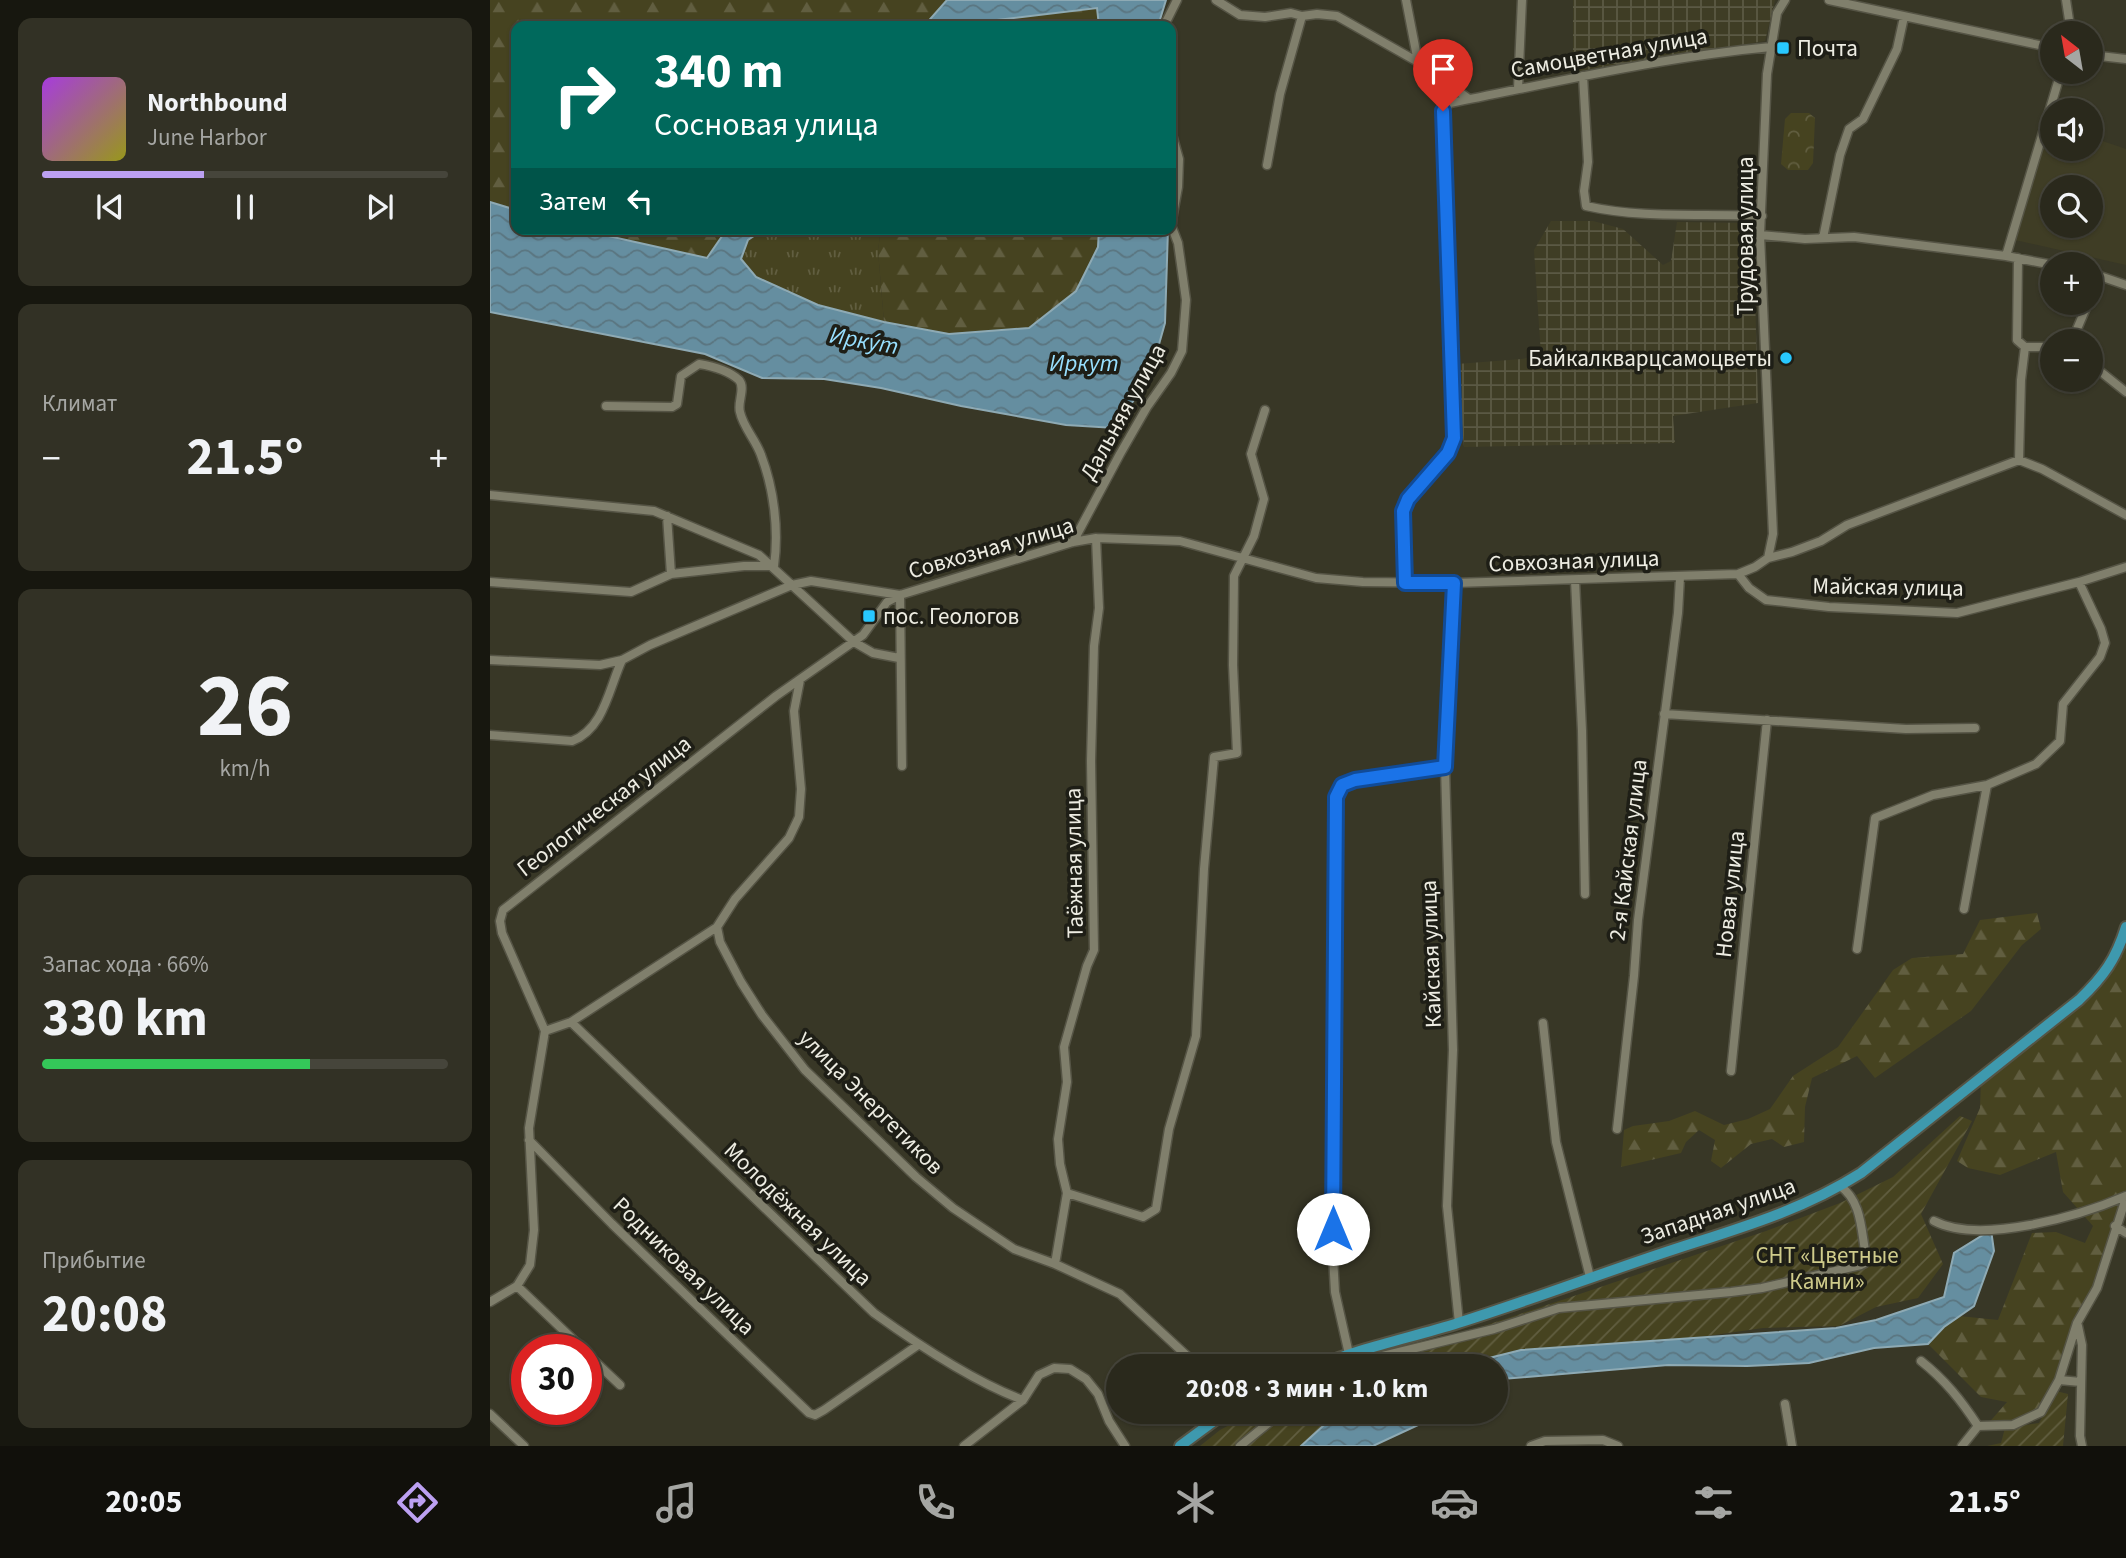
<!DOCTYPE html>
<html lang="ru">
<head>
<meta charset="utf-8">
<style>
  body { margin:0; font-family:"Source Sans 3",sans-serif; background:#323125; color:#f1f3f6; height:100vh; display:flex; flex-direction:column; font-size:26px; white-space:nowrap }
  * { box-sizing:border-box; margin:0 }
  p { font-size:23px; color:#a5a6a3 }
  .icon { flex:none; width:38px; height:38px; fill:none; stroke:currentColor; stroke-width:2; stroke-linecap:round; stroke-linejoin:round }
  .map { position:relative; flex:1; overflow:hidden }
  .panel { display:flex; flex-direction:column; gap:18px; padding:18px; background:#17170f; width:490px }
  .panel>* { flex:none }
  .hud { position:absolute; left:21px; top:21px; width:665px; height:214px; border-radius:14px; box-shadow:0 2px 5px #0004,0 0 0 2px #46453b; background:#00695c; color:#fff; overflow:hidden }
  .needle { width:46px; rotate:329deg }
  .fabs { position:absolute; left:1550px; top:21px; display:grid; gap:14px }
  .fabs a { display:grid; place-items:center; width:63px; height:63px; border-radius:50%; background:#2a291c; box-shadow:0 2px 5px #0004,0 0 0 2px #46453b; font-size:35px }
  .speed { position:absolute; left:21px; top:1334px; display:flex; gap:14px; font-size:35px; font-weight:700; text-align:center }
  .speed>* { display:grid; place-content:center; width:91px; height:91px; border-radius:50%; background:#2a291c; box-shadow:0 2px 5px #0004,0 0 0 2px #46453b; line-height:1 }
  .speed .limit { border:10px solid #d22; background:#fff; color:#111 }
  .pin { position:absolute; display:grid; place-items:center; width:60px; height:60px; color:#fff; margin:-72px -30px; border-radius:50% 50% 50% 0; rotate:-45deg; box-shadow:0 0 7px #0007 }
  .pin .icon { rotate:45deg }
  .me { position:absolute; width:77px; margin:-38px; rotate:0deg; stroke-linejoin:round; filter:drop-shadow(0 0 5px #0008) }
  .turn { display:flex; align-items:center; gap:24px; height:147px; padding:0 28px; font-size:32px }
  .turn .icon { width:91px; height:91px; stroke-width:2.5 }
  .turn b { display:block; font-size:49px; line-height:60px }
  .then { display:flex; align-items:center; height:66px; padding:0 28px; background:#0003; gap:14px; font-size:26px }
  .big { font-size:52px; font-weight:700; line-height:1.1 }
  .panel .tile { flex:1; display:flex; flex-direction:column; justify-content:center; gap:10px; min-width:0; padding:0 24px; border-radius:14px; background:#323125 }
  .panel .dial { align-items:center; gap:0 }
  .dial b { font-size:91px; line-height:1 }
  .song { display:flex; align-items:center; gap:21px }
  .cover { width:84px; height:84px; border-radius:10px; background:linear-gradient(135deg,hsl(280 70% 55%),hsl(60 70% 35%)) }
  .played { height:7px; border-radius:4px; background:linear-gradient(90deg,#bca0f2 40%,#46453b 40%) }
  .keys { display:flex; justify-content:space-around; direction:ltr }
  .heat { display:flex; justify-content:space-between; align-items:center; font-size:38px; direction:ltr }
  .charge { height:10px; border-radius:5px; background:linear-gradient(90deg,#34c759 66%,#46453b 0) }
  .trip { position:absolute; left:616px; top:1354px; width:402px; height:70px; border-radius:35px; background:#2a291c; box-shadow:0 2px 5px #0004,0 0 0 2px #46453b; font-weight:700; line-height:70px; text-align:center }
  .menu { display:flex; height:112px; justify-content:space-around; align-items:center; background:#11100b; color:#a5a6a3 }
  .menu .icon { width:49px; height:49px }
  .menu .selected { color:#bca0f2 }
  .menu b { font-size:32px; color:#f1f3f6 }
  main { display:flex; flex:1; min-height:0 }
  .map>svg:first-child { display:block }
</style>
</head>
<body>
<main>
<section class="panel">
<div class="tile">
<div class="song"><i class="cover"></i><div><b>Northbound</b><p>June Harbor</p></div></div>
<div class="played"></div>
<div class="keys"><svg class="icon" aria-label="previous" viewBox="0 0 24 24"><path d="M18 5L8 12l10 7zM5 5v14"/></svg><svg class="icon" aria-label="pause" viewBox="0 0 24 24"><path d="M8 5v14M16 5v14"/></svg><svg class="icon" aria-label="next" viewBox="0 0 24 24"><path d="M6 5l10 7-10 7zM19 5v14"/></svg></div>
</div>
<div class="tile"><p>Климат</p>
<div class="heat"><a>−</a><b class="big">21.5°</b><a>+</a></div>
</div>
<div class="tile dial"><b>26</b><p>km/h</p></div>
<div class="tile"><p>Запас хода · 66%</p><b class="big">330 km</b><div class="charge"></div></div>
<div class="tile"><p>Прибытие</p><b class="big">20:08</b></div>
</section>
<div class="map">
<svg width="1636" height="1446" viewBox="0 0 1636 1446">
  <defs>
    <pattern id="industrial-grid" width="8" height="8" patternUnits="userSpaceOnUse" patternTransform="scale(1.75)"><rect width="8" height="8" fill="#3f3d25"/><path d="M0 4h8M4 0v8" fill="none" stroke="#5b5944"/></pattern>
    <pattern id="grass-tufts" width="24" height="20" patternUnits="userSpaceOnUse" patternTransform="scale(1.75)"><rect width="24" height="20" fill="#464320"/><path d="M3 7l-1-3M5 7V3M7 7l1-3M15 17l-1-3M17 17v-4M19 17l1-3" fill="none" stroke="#615e40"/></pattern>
    <pattern id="forest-firs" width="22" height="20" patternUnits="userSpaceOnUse" patternTransform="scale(1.75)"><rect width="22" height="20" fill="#464320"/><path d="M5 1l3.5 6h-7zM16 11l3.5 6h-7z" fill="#615e40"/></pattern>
    <pattern id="park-crowns" width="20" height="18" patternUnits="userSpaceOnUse" patternTransform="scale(1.75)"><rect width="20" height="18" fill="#464320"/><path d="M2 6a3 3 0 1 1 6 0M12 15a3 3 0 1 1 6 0" fill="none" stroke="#615e40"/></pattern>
    <pattern id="garden-furrows" width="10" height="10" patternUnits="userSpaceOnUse" patternTransform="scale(1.75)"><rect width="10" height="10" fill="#464320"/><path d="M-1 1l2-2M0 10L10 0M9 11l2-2" fill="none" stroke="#615e40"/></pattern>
    <pattern id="water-waves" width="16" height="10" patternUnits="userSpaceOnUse" patternTransform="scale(1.75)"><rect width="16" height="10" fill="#658ea0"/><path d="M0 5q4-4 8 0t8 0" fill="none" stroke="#5a7580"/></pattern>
  </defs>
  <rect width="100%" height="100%" fill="#383726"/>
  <path fill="#3f3d25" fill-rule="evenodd" d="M1558,124l5,1v24h38v-12l35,12v116l-111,-25zM1563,187h38v39h-38z"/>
  <path fill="url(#industrial-grid)" d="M1083,0h202l-10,41 -192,31z
    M1061,221h42l30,8 40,36 8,-4 6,-39 76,1 5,180 -85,13 2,27 -211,4 -7,-83 65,-5 19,-4 -7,-105z"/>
  <path fill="url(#grass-tufts)" d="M274,229h117l-3,21 6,72 -66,-17 -62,-28 -15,-17 7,-20z"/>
  <path fill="url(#forest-firs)" d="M0,0h457l-23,26h-408v184l-26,-8z
    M608,8l1,18h-153v-1z
    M87,229h150l-20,29z
    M391,229h218l-1,18 -22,44 -47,37 -80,6 -65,-12 -6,-72z
    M1547,913l4,16 -19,16 -51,66 -96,67 -18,-22 -45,22 -7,29 -1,35 -20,5 -12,-8 -21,5 -30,24 -10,-7 4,-21 -16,-10 -13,12 -5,11 -60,14 3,-37 9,-4 36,-5 26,-10 29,14 24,-6 22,-10 23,-33 45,-29 55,-77 19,-12 51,-4 17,-34z
    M1636,927v271l-29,90 -20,35 -25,72 -22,24 -44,7 21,-24 -26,-5 -53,-53 16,-17 15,-11 39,4 34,-87 24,-1 29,11 8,-17 -30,-34 -7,-40 -56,23 -32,-7 -11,-7 23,-53 1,-29 117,-97z"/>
  <path fill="url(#park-crowns)" d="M1301,113h18l6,5 -2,45 -5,7h-20l-7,-6 4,-45z"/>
  <path fill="url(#garden-furrows)" d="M1470,1116l12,5 -51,93 22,50 -25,34 -42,9 -37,19 -76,2 -274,39h-146l104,-29 121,-40 198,-67 74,-28 53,-26z
    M1566,1391l12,3 -5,52h-76l14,-3 4,-15 34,-5z
    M764,1412h93l-41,34h-106l20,-16z"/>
  <path fill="url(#water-waves)" stroke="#8eaab4" stroke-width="2" d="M457,0h219l-8,26h-59l-2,-18 -151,18h-22z
    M0,202l26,8v19h61l130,29 20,-29h37l-16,11 -7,19 15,18 62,28 66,17 65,12 80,-6 47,-37 22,-44 1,-18h69l-3,94 -15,53 -35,52 -49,-3 -105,-19 -80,-18 -57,-9 -62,-1 -57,-24 -215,-42z
    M1501,1230l3,21 -20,55 -30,21 -16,17 -54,4 -65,15 -62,3 -79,-1 -166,14 -6,3v-15h-43l68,-17 315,-22 40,-8 68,-23 10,-44z
    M856,1412h100l-73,34h-72l22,-20z"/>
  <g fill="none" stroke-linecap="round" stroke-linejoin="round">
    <defs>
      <path id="minor" d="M726,0l24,15 25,2 26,-4 11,3 15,-2 20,2 81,46 51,37
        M916,0l12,62
        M1339,0l224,48
        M1576,0l5,33
        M674,26l13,-26
        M1601,55l35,4
        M1093,76l5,86 -4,29 2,15c57,13 117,7 176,10
        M1028,89l4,-89
        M777,165l13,-71 22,-78
        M1270,235l45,4 49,-2 152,19 47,9
        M1333,238l17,-83 9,-26 14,-10 34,-70 7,-32
        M1516,256l55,-184
        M1528,258l-1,82 8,7
        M1601,273l35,12
        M1601,293l8,-18
        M1582,341l16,-38
        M1601,364l35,28
        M1529,460l2,-80 4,-33h28
        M0,495l164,16 105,44 95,87 19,11 26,5
        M177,516l4,58
        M583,542l47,-88 27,-47 24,-34 11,-22 4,-51 -8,-57 -7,-18 7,-38 1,-28 -8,-28
        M1278,558l5,-24 -13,-299 7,-161 10,-61 8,-13
        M1248,574l11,14 17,12 63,7 128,6 122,-31 47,-15
        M1085,580l7,151 3,163
        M0,582l141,10 40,-18 73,-8h30c5,-36 0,-77 -13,-111 -5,-15 -18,-28 -21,-43 -3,-10 6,-24 -1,-32 -10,-9 -27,-14 -40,-16l-18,12 -4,28 -5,3 -66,-1
        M915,583l-2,-72 5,-12 40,-46 6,-15 -12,-313 1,-14 7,-8c107,-21 213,-46 321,-56
        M964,583l-9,184 8,283 -6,156 12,117
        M410,595l2,171
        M0,660l110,5 22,-5 28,-15 142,-60 19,-4 89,14 173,-53 23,-4 84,3 136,37 47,4 91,1 284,-9 17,-7 13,-9 24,-6 29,-11 26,-16 172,-65 23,9 84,46
        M310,680l-6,31 7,78 -2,28 -10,21 -54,61 -18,28 3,15 21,40 21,33 43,55 111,107 37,31 61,41 41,15 65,30 79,73
        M1174,714l242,15 69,-1
        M0,735l82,6c32,-12 37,-53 50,-81
        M1474,909l23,-124
        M1367,949l18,-131 58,-23 54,-10 49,-21 24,-23 3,-37 37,-47 5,-14 -4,-14 -22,-47
        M81,1022l303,291c43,31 100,69 149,87
        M1053,1023l13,119 34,135
        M55,1031l-43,-98 -2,-12 3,-11 273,-214 87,-61 24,-33 13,-7
        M55,1031l26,-9 146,-95
        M1241,1071l36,-351
        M1127,1129l17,-153 4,-56 40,-307 2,-36
        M39,1140l83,84 197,189 6,2 9,-5 94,-65
        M577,1193l76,24 13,-8 13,-80 27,-93 8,-167 10,-112 23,-4 -4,-88 1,-89 20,-40 10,-37 -13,-45 14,-44
        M1444,1221c46,24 146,-5 192,-25
        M1625,1226l11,7
        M565,1264l12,-71 -7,-29 -2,-25 9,-57 -3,-35 23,-81 7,-16 -3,-189 3,-115 5,-38 -3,-70
        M27,1286l66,63
        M0,1302l27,-16 13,-21 4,-35 -5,-102 16,-97
        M1588,1326l4,19 -2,91 2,10
        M96,1353l34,32
        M859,1354l-14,-62 -2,-36 3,-459 6,-12 13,-5 90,-13
        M1431,1361c24,19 40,39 57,65l35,-1 28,-13 18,-32 18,-57 20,-35 29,-90
        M857,1367l15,-6 132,-32 65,-21 172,-16 31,-4 99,-23 4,-2 1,-7c-5,-25 -4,-55 -26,-70
        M1569,1380l22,2
        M1295,1404l7,42
        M0,1414l34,32
        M474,1446l59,-46 16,-25 15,-7 16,1 16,10 12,15 11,27 16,25
        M750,1446l42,-34
        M1041,1446l14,-5 58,-1 15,6
        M1472,1446l16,-20"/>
      <path id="major" d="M826,1367c46,-20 95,-29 142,-44 73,-23 144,-50 217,-74 65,-21 128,-39 186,-76l218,-173c25,-24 37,-41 47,-73
        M690,1446l46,-34"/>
    </defs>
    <use href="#minor" stroke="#555445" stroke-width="11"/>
    <use href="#major" stroke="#555445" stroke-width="14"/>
    <use href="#minor" stroke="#807f6c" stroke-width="8"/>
    <use href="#major" stroke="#3e99ae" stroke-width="10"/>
  </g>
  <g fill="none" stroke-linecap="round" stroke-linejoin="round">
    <defs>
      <path id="route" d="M843,1229l3,-432 6,-12 13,-5 90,-13 9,-184h-49l-2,-72 5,-12 40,-46 6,-15 -11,-327"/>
    </defs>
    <use href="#route" stroke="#114b97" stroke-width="18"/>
    <use href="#route" stroke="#1a73e8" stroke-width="12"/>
  </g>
  <g fill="#28c8ff" stroke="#1e1e16" stroke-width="2.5">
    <rect x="1286" y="41" width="14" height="14" rx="3.5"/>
    <circle cx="1296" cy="358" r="7"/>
    <rect x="372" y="609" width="14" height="14" rx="3.5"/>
  </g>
  <g text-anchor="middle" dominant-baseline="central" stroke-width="7" stroke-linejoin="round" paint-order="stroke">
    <g font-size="23" fill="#edece2" stroke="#1e1e16" text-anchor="start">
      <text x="1307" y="48">Почта</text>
      <text x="1282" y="358" text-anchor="end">Байкалкварцсамоцветы</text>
      <text x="393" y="616">пос. Геологов</text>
    </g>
    <g font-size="23" fill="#edece2" stroke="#1e1e16">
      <text transform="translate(1119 53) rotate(-10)">Самоцветная улица</text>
      <text transform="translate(1255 236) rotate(-90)">Трудовая улица</text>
      <text transform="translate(633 412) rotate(-61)">Дальняя улица</text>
      <text transform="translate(501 548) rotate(-16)">Совхозная улица</text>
      <text transform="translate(1084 561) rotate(-2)">Совхозная улица</text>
      <text transform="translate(1398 587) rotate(1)">Майская улица</text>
      <text transform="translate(114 806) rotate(-38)">Геологическая улица</text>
      <text transform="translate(1138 850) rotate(-83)">2-я Кайская улица</text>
      <text transform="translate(584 863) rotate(-91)">Таёжная улица</text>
      <text transform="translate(1240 894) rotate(-84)">Новая улица</text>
      <text transform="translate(941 954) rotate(-92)">Кайская улица</text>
      <text transform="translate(381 1102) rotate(45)">улица Энергетиков</text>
      <text transform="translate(1228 1211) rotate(-19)">Западная улица</text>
      <text transform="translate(308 1214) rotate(44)">Молодёжная улица</text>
      <text transform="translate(194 1266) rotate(44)">Родниковая улица</text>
    </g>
    <g font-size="23" fill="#cfcb8b" stroke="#1e1e16">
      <text x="1337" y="1255">СНТ «Цветные<tspan x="1337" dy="26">Камни»</tspan></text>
    </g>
    <g font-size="24" font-style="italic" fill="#98dffe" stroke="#1e1e16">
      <text transform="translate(374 341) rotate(10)">Ирку́т</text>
      <text x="594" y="363">Иркут</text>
    </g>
  </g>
</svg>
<div class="fabs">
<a><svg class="needle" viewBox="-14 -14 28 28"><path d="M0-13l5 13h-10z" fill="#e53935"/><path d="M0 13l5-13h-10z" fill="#a5a6a3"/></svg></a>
<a><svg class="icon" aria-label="sound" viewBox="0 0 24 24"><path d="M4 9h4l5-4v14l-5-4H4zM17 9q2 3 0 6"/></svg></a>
<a><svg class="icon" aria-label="search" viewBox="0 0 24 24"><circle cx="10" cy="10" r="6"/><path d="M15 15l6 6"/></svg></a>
<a>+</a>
<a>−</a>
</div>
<div class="speed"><div class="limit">30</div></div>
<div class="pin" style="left:953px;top:111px;background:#d93025"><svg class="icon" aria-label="arrive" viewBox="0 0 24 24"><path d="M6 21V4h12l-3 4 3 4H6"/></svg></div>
<svg class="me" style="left:843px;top:1229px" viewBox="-20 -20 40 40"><circle r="19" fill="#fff"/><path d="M0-13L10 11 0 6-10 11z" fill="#1a73e8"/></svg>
<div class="trip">20:08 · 3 мин · 1.0 km</div>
<div class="hud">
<div class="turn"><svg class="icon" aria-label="right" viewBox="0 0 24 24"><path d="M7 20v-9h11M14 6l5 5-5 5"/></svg><div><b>340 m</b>Сосновая улица</div></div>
<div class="then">Затем<svg class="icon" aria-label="left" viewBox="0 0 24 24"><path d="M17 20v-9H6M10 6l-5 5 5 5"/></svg></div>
</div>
</div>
</main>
<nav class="menu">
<b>20:05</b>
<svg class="icon selected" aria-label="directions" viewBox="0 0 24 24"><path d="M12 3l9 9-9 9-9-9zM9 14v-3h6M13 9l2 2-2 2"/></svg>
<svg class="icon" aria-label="music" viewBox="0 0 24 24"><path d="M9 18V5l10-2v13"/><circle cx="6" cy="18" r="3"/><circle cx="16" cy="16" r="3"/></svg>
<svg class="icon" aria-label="phone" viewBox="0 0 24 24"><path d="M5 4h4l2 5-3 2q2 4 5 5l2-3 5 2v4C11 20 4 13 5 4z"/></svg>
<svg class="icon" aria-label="climate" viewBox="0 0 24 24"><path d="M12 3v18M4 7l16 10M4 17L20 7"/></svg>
<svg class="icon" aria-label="car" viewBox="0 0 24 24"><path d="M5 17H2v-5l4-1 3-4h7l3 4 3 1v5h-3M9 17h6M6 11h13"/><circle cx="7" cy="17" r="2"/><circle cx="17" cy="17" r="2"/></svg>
<svg class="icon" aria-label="filters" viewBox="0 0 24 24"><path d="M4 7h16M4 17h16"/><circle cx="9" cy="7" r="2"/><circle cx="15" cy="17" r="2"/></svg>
<b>21.5°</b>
</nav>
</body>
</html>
